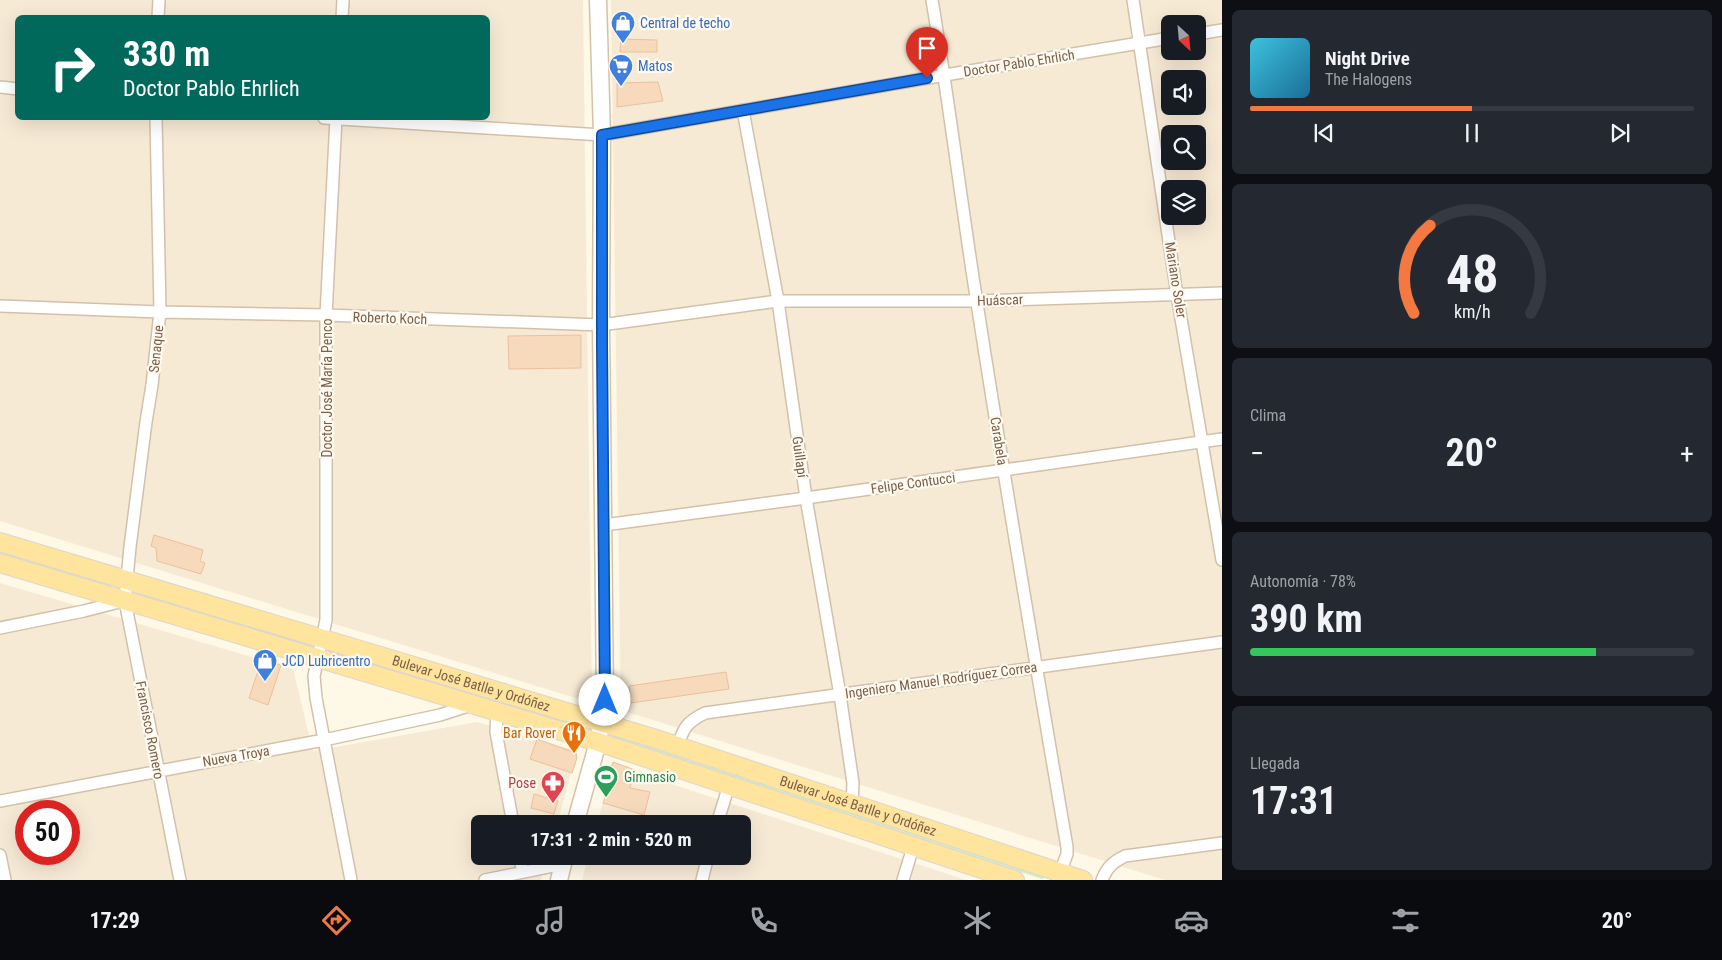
<!DOCTYPE html>
<html lang="es">
<head>
<meta charset="utf-8">
<style>
  body { margin:0; font-family:"Roboto Condensed",sans-serif; background:#242831; color:#f1f3f6; height:100vh; display:flex; flex-direction:column; font-size:19px; white-space:nowrap }
  * { box-sizing:border-box; margin:0 }
  p { font-size:16px; color:#9ea1a6 }
  .icon { flex:none; width:28px; height:28px; fill:none; stroke:currentColor; stroke-width:2; stroke-linecap:round; stroke-linejoin:round }
  .map { position:relative; flex:1; overflow:hidden }
  .side { display:flex; flex-direction:column; gap:10px; padding:10px; background:#0d0f14; width:500px }
  .side>* { flex:none }
  .banner { position:absolute; left:15px; top:15px; width:475px; height:105px; border-radius:8px; box-shadow:0 5px 20px #0002; background:#00695c; color:#fff; overflow:hidden }
  .needle { width:32px; rotate:154deg }
  .buttons { position:absolute; left:1161px; top:15px; display:grid; gap:10px }
  .buttons a { display:grid; place-items:center; width:45px; height:45px; border-radius:8px; background:#171b24; box-shadow:0 5px 20px #0002; font-size:25px }
  .speed { position:absolute; left:15px; top:800px; display:flex; gap:10px; font-size:25px; font-weight:700; text-align:center }
  .speed>* { display:grid; place-content:center; width:65px; height:65px; border-radius:50%; background:#171b24; box-shadow:0 5px 20px #0002; line-height:1 }
  .speed .limit { border:8px solid #d22; background:#fff; color:#111 }
  .pin { position:absolute; display:grid; place-items:center; width:42px; height:42px; color:#fff; margin:-51px -21px; border-radius:50% 50% 50% 0; rotate:-45deg; box-shadow:0 0 5px #0007 }
  .pin .icon { rotate:45deg }
  .me { position:absolute; width:55px; margin:-28px; rotate:0deg; stroke-linejoin:round; filter:drop-shadow(0 0 4px #0008) }
  .turn { display:flex; align-items:center; gap:18px; height:105px; padding:0 25px; font-size:22px }
  .turn .icon { width:65px; height:65px; stroke-width:2.5 }
  .turn b { display:block; font-size:35px; line-height:42px }
  .big { font-size:38px; font-weight:700; line-height:1.1 }
  .side .widget { flex:1; display:flex; flex-direction:column; justify-content:center; gap:8px; min-width:0; padding:0 18px; border-radius:8px; background:#242831 }
  .side .dial { align-items:center; gap:0 }
  .dial svg { height:130px; overflow:visible; fill:none; stroke:#363941; stroke-width:7; stroke-linecap:round; text-anchor:middle }
  .dial text { fill:#f1f3f6; stroke:none }
  .song { display:flex; align-items:center; gap:15px }
  .cover { width:60px; height:60px; border-radius:8px; background:linear-gradient(135deg,hsl(190 70% 55%),hsl(200 70% 35%)) }
  .played { height:5px; border-radius:2px; background:linear-gradient(90deg,#f37941 50%,#363941 50%) }
  .keys { display:flex; justify-content:space-around; direction:ltr }
  .heat { display:flex; justify-content:space-between; align-items:center; font-size:28px; direction:ltr }
  .charge { height:8px; border-radius:4px; background:linear-gradient(90deg,#34c759 78%,#363941 0) }
  .trip { position:absolute; left:471px; top:815px; width:280px; height:50px; border-radius:8px; background:#171b24; box-shadow:0 5px 20px #0002; font-weight:700; line-height:50px; text-align:center }
  .menu { display:flex; height:80px; justify-content:space-around; align-items:center; background:#090b0e; color:#9ea1a6 }
  .menu .icon { width:35px; height:35px }
  .menu .selected { color:#f37941 }
  .menu b { font-size:22px; color:#f1f3f6 }
  main { display:flex; flex:1; min-height:0 }
  .map>svg:first-child { display:block }
</style>
</head>
<body>
<main>
<div class="map">
<svg width="1222" height="880" viewBox="0 0 1222 880">
  <rect width="100%" height="100%" fill="#fef8e7"/>
  <path fill="#f7ead5" fill-rule="evenodd" d="M0,0h583l9,703 -592,-182zM18,18h470v100h-470z
    M611,0h611v880h-57l-544,-170zM1170,24h28v27h-28zM1170,79h28v27h-28zM1170,134h28v27h-28zM1170,189h28v27h-28z
    M0,583l293,86 20,82 164,-29 100,29 -20,73h-77v32h67l-6,24h-541zM26,811h43v43h-43z
    M613,765l353,115h-384l6,-24h154v-32h-145z"/>
  <path fill="#d1eec4" d="M0,549l112,35 -2,2 -110,-32z
    M136,592l167,50 -3,2 -163,-49z
    M333,649l259,79 -2,3 -257,-77z
    M609,733l436,143v1l-3,2 -432,-141z"/>
  <path fill="#f7d9bc" stroke="#ebc19b" d="M621,39l36,1v12h-37z
    M658,82l5,19 -46,6v-24z
    M581,335v33l-72,1 -1,-33z
    M154,535l49,15 -3,11 5,2 -4,11 -44,-13 -1,-13 -5,-2z
    M262,659l19,6 -13,40 -19,-7z
    M726,672l3,17 -98,14 -2,-17z
    M537,739l39,14 1,5 -5,15 -42,-14z
    M613,762l22,8 -5,18 20,4 -6,23 -41,-12 11,-28 -5,-2z
    M534,794l24,7 -4,13 -23,-6z"/>
  <g fill="none" stroke-linecap="round" stroke-linejoin="round">
    <defs>
      <path id="street" d="M932,0c17,101 29,202 45,303 28,181 59,363 90,544v7l-9,24
        M1133,0l44,295 45,265
        M158,18l1,-18
        M342,18l1,-18
        M1198,34l24,-4
        M0,87l18,2
        M743,110l35,191 28,197 34,197 13,88 -1,21
        M156,118l4,194 -8,73 -6,37 -16,125 -5,54 55,279
        M324,118l278,17 343,-60 225,-37
        M336,118l-10,197v305l-12,56 2,22 35,182
        M0,306l160,6 166,3 275,10 177,-24h198l246,-8
        M604,525l202,-27 416,-59
        M0,628l84,-17 39,-10
        M497,712l-1,20 17,92
        M678,745c6,-18 9,-23 27,-32l517,-71
        M0,801l324,-61 116,-25 31,-10
        M717,824l12,-39
        M0,855l5,25
        M519,856l4,16
        M485,880l78,-16
        M702,880l6,-24
        M903,880l10,-33
        M1102,880c5,-13 11,-18 23,-24l97,-13"/>
      <path id="secondary" d="M575,824l23,-82 7,-42 -4,-375 1,-190 -4,-135
        M559,880l6,-24"/>
      <g id="primary">
        <path id="s1" d="M0,542l650,195 433,143"/>
        <path d="M0,563l598,179 417,138"/>
      </g>
    </defs>
    <use href="#street" stroke="#d3c0ab" stroke-width="14"/>
    <use href="#secondary" stroke="#d6c1a8" stroke-width="19"/>
    <use href="#primary" stroke="#ddd5cf" stroke-width="20"/>
    <use href="#street" stroke="#fff" stroke-width="11"/>
    <use href="#secondary" stroke="#fff" stroke-width="16"/>
    <use href="#primary" stroke="#ffe49e" stroke-width="18"/>
  </g>
  <g fill="none" stroke-linecap="round" stroke-linejoin="round">
    <defs>
      <path id="route" d="M605,700l-3,-355v-210l325,-57"/>
    </defs>
    <use href="#route" stroke="#114b97" stroke-width="12"/>
    <use href="#route" stroke="#1a73e8" stroke-width="9"/>
  </g>
  <defs>
    <symbol id="shop-pin" viewBox="-11 -11 22 30"><path d="M0 17L-7.5 6A9.5 9.5 0 1 1 7.5 6Z" fill="#3f7fe0" stroke="#fffaf0"/><path d="M-5-2.5h2.3a2.7 3.5 0 0 1 5.4 0H5L5.5 6h-11ZM-1.5-2.5h3a1.5 2.3 0 0 0-3 0Z" fill="#fff"/></symbol>
    <symbol id="supermarket-pin" viewBox="-11 -11 22 30"><path d="M0 17L-7.5 6A9.5 9.5 0 1 1 7.5 6Z" fill="#3f7fe0" stroke="#fffaf0"/><path d="M-6-5.5h2.5l.6 2H6L4.5 2H-2.5L-4.4-4H-6ZM-1.5 3.2a1.3 1.3 0 1 0 .1 0ZM3 3.2a1.3 1.3 0 1 0 .1 0Z" fill="#fff"/></symbol>
    <symbol id="restaurant-pin" viewBox="-11 -11 22 30"><path d="M0 17L-7.5 6A9.5 9.5 0 1 1 7.5 6Z" fill="#e8710a" stroke="#fffaf0"/><path d="M-5-6h1v4h1v-4h1v4h1v-4h1v5L-1.5 .5V6h-2V.5L-5-1ZM5-6V6H3V1.5H1.5Q1.5-4 5-6Z" fill="#fff"/></symbol>
    <symbol id="stadium-pin" viewBox="-11 -11 22 30"><path d="M0 17L-7.5 6A9.5 9.5 0 1 1 7.5 6Z" fill="#2e9e5b" stroke="#fffaf0"/><path d="M0-5a6.5 5 0 1 0 0 10a6.5 5 0 1 0 0-10ZM-3.5-1.8h7v3.6h-7Z" fill="#fff"/></symbol>
    <symbol id="pharmacy-pin" viewBox="-11 -11 22 30"><path d="M0 17L-7.5 6A9.5 9.5 0 1 1 7.5 6Z" fill="#e0444e" stroke="#fffaf0"/><path d="M-2-6h4v4h4v4h-4v4h-4v-4h-4v-4h4Z" fill="#fff"/></symbol>
  </defs>
  <g fill-rule="evenodd">
    <use href="#shop-pin" x="609" y="9" width="28" height="38"/>
    <use href="#supermarket-pin" x="607" y="52" width="28" height="38"/>
    <use href="#shop-pin" x="251" y="647" width="28" height="38"/>
    <use href="#restaurant-pin" x="560" y="719" width="28" height="38"/>
    <use href="#stadium-pin" x="592" y="763" width="28" height="38"/>
    <use href="#pharmacy-pin" x="539" y="769" width="28" height="38"/>
  </g>
  <g text-anchor="middle" dominant-baseline="central" stroke-width="4.5" stroke-linejoin="round" paint-order="stroke">
    <g font-size="14" fill="#366cbe" stroke="#fffaf0" text-anchor="start">
      <text x="640" y="23">Central de techo</text>
      <text x="638" y="66">Matos</text>
      <text x="282" y="661">JCD Lubricentro</text>
    </g>
    <g font-size="14" fill="#7c5f48" stroke="#fffaf0">
      <text transform="translate(1019 63) rotate(-9)">Doctor Pablo Ehrlich</text>
      <text transform="translate(1176 280) rotate(81)">Mariano Soler</text>
      <text transform="translate(1000 300) rotate(-2)">Huáscar</text>
      <text transform="translate(390 318) rotate(2)">Roberto Koch</text>
      <text transform="translate(156 349) rotate(-84)">Senaque</text>
      <text transform="translate(327 388) rotate(-90)">Doctor José María Penco</text>
      <text transform="translate(999 441) rotate(81)">Carabela</text>
      <text transform="translate(800 457) rotate(82)">Guillapí</text>
      <text transform="translate(913 483) rotate(-8)">Felipe Contucci</text>
      <text transform="translate(941 680) rotate(-8)">Ingeniero Manuel Rodríguez Correa</text>
      <text stroke="none"><textPath href="#s1" startOffset="492">Bulevar José Batlle y Ordóñez</textPath></text>
      <text transform="translate(150 730) rotate(79)">Francisco Romero</text>
      <text transform="translate(236 756) rotate(-10)">Nueva Troya</text>
      <text stroke="none"><textPath href="#s1" startOffset="898">Bulevar José Batlle y Ordóñez</textPath></text>
    </g>
    <g font-size="14" fill="#c56008" stroke="#fffaf0" text-anchor="end">
      <text x="556" y="733">Bar Rover</text>
    </g>
    <g font-size="14" fill="#27864d" stroke="#fffaf0" text-anchor="start">
      <text x="624" y="777">Gimnasio</text>
    </g>
    <g font-size="14" fill="#be3a42" stroke="#fffaf0" text-anchor="end">
      <text x="536" y="783">Pose</text>
    </g>
  </g>
</svg>
<div class="buttons">
<a><svg class="needle" viewBox="-14 -14 28 28"><path d="M0-13l5 13h-10z" fill="#e53935"/><path d="M0 13l5-13h-10z" fill="#9ea1a6"/></svg></a>
<a><svg class="icon" aria-label="sound" viewBox="0 0 24 24"><path d="M4 9h4l5-4v14l-5-4H4zM17 9q2 3 0 6"/></svg></a>
<a><svg class="icon" aria-label="search" viewBox="0 0 24 24"><circle cx="10" cy="10" r="6"/><path d="M15 15l6 6"/></svg></a>
<a><svg class="icon" aria-label="layers" viewBox="0 0 24 24"><path d="M12 4l9 5-9 5-9-5zM3 14l9 5 9-5"/></svg></a>
</div>
<div class="speed"><div class="limit">50</div></div>
<div class="pin" style="left:927px;top:78px;background:#d93025"><svg class="icon" aria-label="arrive" viewBox="0 0 24 24"><path d="M6 21V4h12l-3 4 3 4H6"/></svg></div>
<svg class="me" style="left:605px;top:700px" viewBox="-20 -20 40 40"><circle r="19" fill="#fff"/><path d="M0-13L10 11 0 6-10 11z" fill="#1a73e8"/></svg>
<div class="trip">17:31 · 2 min · 520 m</div>
<div class="banner">
<div class="turn"><svg class="icon" aria-label="right" viewBox="0 0 24 24"><path d="M7 20v-9h11M14 6l5 5-5 5"/></svg><div><b>330 m</b>Doctor Pablo Ehrlich</div></div>
</div>
</div>
<section class="side">
<div class="widget">
<div class="song"><i class="cover"></i><div><b>Night Drive</b><p>The Halogens</p></div></div>
<div class="played"></div>
<div class="keys"><svg class="icon" aria-label="previous" viewBox="0 0 24 24"><path d="M18 5L8 12l10 7zM5 5v14"/></svg><svg class="icon" aria-label="pause" viewBox="0 0 24 24"><path d="M8 5v14M16 5v14"/></svg><svg class="icon" aria-label="next" viewBox="0 0 24 24"><path d="M6 5l10 7-10 7zM19 5v14"/></svg></div>
</div>
<div class="widget dial"><svg viewBox="0 0 100 80">
<path d="M14 69A42 42 0 1 1 86 69"/>
<path d="M14 69A42 42 0 0 1 24 15" stroke="#f37941"/>
<text x="50" y="56" font-size="32" font-weight="700">48</text>
<text x="50" y="72" font-size="11">km/h</text>
</svg></div>
<div class="widget"><p>Clima</p>
<div class="heat"><a>−</a><b class="big">20°</b><a>+</a></div>
</div>
<div class="widget"><p>Autonomía · 78%</p><b class="big">390 km</b><div class="charge"></div></div>
<div class="widget"><p>Llegada</p><b class="big">17:31</b></div>
</section>
</main>
<nav class="menu">
<b>17:29</b>
<svg class="icon selected" aria-label="directions" viewBox="0 0 24 24"><path d="M12 3l9 9-9 9-9-9zM9 14v-3h6M13 9l2 2-2 2"/></svg>
<svg class="icon" aria-label="music" viewBox="0 0 24 24"><path d="M9 18V5l10-2v13"/><circle cx="6" cy="18" r="3"/><circle cx="16" cy="16" r="3"/></svg>
<svg class="icon" aria-label="phone" viewBox="0 0 24 24"><path d="M5 4h4l2 5-3 2q2 4 5 5l2-3 5 2v4C11 20 4 13 5 4z"/></svg>
<svg class="icon" aria-label="climate" viewBox="0 0 24 24"><path d="M12 3v18M4 7l16 10M4 17L20 7"/></svg>
<svg class="icon" aria-label="car" viewBox="0 0 24 24"><path d="M5 17H2v-5l4-1 3-4h7l3 4 3 1v5h-3M9 17h6M6 11h13"/><circle cx="7" cy="17" r="2"/><circle cx="17" cy="17" r="2"/></svg>
<svg class="icon" aria-label="filters" viewBox="0 0 24 24"><path d="M4 7h16M4 17h16"/><circle cx="9" cy="7" r="2"/><circle cx="15" cy="17" r="2"/></svg>
<b>20°</b>
</nav>
</body>
</html>
